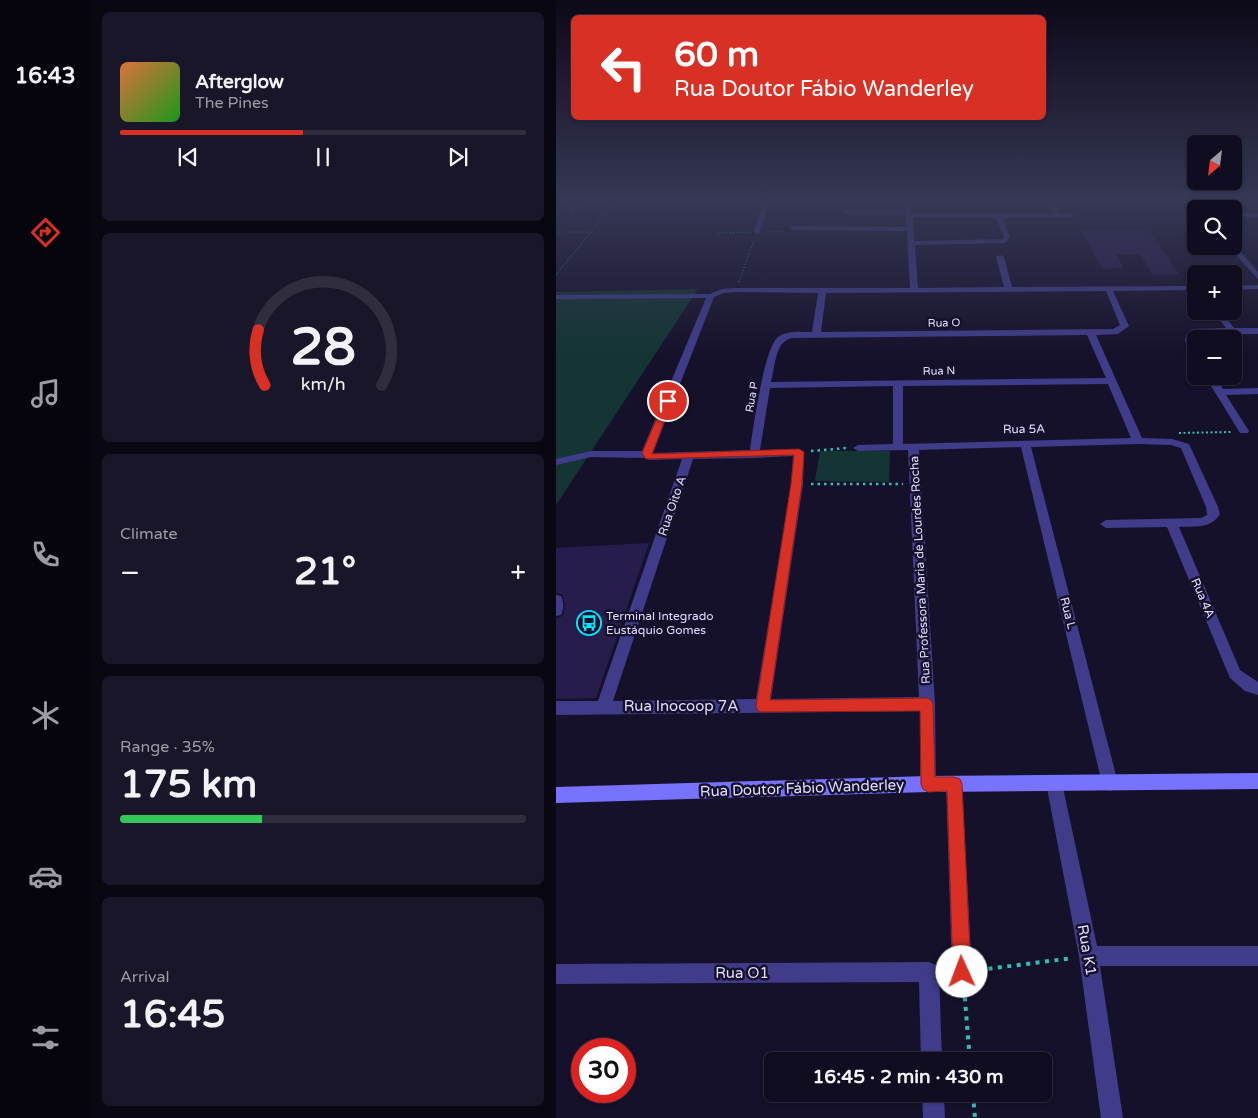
<!DOCTYPE html>
<html lang="en">
<head>
<meta charset="utf-8">
<style>
  body { margin:0; font-family:"Varela Round",sans-serif; background:#191629; color:#f1f3f6; height:100vh; display:flex; flex-direction:column; font-size:19px; white-space:nowrap }
  * { box-sizing:border-box; margin:0 }
  p { font-size:16px; color:#9c9ca5 }
  .icon { flex:none; width:28px; height:28px; fill:none; stroke:currentColor; stroke-width:2; stroke-linecap:round; stroke-linejoin:round }
  .map { position:relative; flex:1; overflow:hidden }
  .details { display:flex; flex-direction:column; gap:12px; padding:12px; background:#090712; width:466px }
  .details>* { flex:none }
  .hud { position:absolute; left:15px; top:15px; width:475px; height:105px; border-radius:8px; box-shadow:0 1px 4px #0004,0 0 0 1px #302d3e; background:#d93025; color:#fff; overflow:hidden }
  .needle { width:32px; rotate:208deg }
  .buttons { position:absolute; left:631px; top:135px; display:grid; gap:10px }
  .buttons a { display:grid; place-items:center; width:55px; height:55px; border-radius:8px; background:#100d20; box-shadow:0 1px 4px #0004,0 0 0 1px #302d3e; font-size:25px }
  .speed { position:absolute; left:15px; top:1038px; display:flex; gap:10px; font-size:25px; font-weight:700; text-align:center }
  .speed>* { display:grid; place-content:center; width:65px; height:65px; border-radius:50%; background:#100d20; box-shadow:0 1px 4px #0004,0 0 0 1px #302d3e; line-height:1 }
  .speed .limit { border:8px solid #d22; background:#fff; color:#111 }
  .pin { position:absolute; display:grid; place-items:center; width:42px; height:42px; color:#fff; margin:-21px; border:2px solid #fff; border-radius:50%; box-shadow:0 1px 5px #0007 }
  .me { position:absolute; width:55px; margin:-28px; rotate:358deg; stroke-linejoin:round; filter:drop-shadow(0 0 4px #0008) }
  .turn { display:flex; align-items:center; gap:18px; height:105px; padding:0 20px; font-size:22px }
  .turn .icon { width:65px; height:65px; stroke-width:2.5 }
  .turn b { display:block; font-size:35px; line-height:42px }
  .big { font-size:38px; font-weight:800; line-height:1.1 }
  .details .widget { flex:1; display:flex; flex-direction:column; justify-content:center; gap:8px; min-width:0; padding:0 18px; border-radius:8px; background:#191629 }
  .details .dial { align-items:center; gap:0 }
  .dial svg { height:130px; overflow:visible; fill:none; stroke:#302d3e; stroke-width:7; stroke-linecap:round; text-anchor:middle }
  .dial text { fill:#f1f3f6; stroke:none }
  .song { display:flex; align-items:center; gap:15px }
  .cover { width:60px; height:60px; border-radius:8px; background:linear-gradient(135deg,hsl(20 70% 55%),hsl(120 70% 35%)) }
  .played { height:5px; border-radius:2px; background:linear-gradient(90deg,#d93025 45%,#302d3e 45%) }
  .keys { display:flex; justify-content:space-around; direction:ltr }
  .heat { display:flex; justify-content:space-between; align-items:center; font-size:28px; direction:ltr }
  .charge { height:8px; border-radius:4px; background:linear-gradient(90deg,#34c759 35%,#302d3e 0) }
  .trip { position:absolute; left:208px; top:1052px; width:288px; height:50px; border-radius:8px; background:#100d20; box-shadow:0 1px 4px #0004,0 0 0 1px #302d3e; font-weight:800; line-height:50px; text-align:center }
  main { display:flex; flex:1; min-height:0 }
  .tabs { display:flex; flex-direction:column; width:90px; justify-content:space-around; align-items:center; background:#06050d; color:#9c9ca5 }
  .tabs .icon { width:35px; height:35px }
  .tabs .selected { color:#d93025 }
  .tabs b { font-size:22px; color:#f1f3f6 }
  .map>svg:first-child { display:block }
</style>
</head>
<body>
<main>
<nav class="tabs">
<b>16:43</b>
<svg class="icon selected" aria-label="directions" viewBox="0 0 24 24"><path d="M12 3l9 9-9 9-9-9zM9 14v-3h6M13 9l2 2-2 2"/></svg>
<svg class="icon" aria-label="music" viewBox="0 0 24 24"><path d="M9 18V5l10-2v13"/><circle cx="6" cy="18" r="3"/><circle cx="16" cy="16" r="3"/></svg>
<svg class="icon" aria-label="phone" viewBox="0 0 24 24"><path d="M5 4h4l2 5-3 2q2 4 5 5l2-3 5 2v4C11 20 4 13 5 4z"/></svg>
<svg class="icon" aria-label="climate" viewBox="0 0 24 24"><path d="M12 3v18M4 7l16 10M4 17L20 7"/></svg>
<svg class="icon" aria-label="car" viewBox="0 0 24 24"><path d="M5 17H2v-5l4-1 3-4h7l3 4 3 1v5h-3M9 17h6M6 11h13"/><circle cx="7" cy="17" r="2"/><circle cx="17" cy="17" r="2"/></svg>
<svg class="icon" aria-label="filters" viewBox="0 0 24 24"><path d="M4 7h16M4 17h16"/><circle cx="9" cy="7" r="2"/><circle cx="15" cy="17" r="2"/></svg>
</nav>
<section class="details">
<div class="widget">
<div class="song"><i class="cover"></i><div><b>Afterglow</b><p>The Pines</p></div></div>
<div class="played"></div>
<div class="keys"><svg class="icon" aria-label="previous" viewBox="0 0 24 24"><path d="M18 5L8 12l10 7zM5 5v14"/></svg><svg class="icon" aria-label="pause" viewBox="0 0 24 24"><path d="M8 5v14M16 5v14"/></svg><svg class="icon" aria-label="next" viewBox="0 0 24 24"><path d="M6 5l10 7-10 7zM19 5v14"/></svg></div>
</div>
<div class="widget dial"><svg viewBox="0 0 100 80">
<path d="M14 69A42 42 0 1 1 86 69"/>
<path d="M14 69A42 42 0 0 1 10 35" stroke="#d93025"/>
<text x="50" y="56" font-size="32" font-weight="700">28</text>
<text x="50" y="72" font-size="11">km/h</text>
</svg></div>
<div class="widget"><p>Climate</p>
<div class="heat"><a>−</a><b class="big">21°</b><a>+</a></div>
</div>
<div class="widget"><p>Range · 35%</p><b class="big">175 km</b><div class="charge"></div></div>
<div class="widget"><p>Arrival</p><b class="big">16:45</b></div>
</section>
<div class="map">
<svg width="702" height="1118" viewBox="0 0 702 1118">
  <rect width="100%" height="100%" fill="#16112b"/>
  <path fill="#143534" d="M142,289l-142,216v-213z
    M264,451h70l-1,31 -74,-1z"/>
  <path fill="#271d4c" d="M525,230h67l31,44 -26,1 -13,-21h-24l8,14 -22,1z
    M93,543l-53,155 -40,1v-81l7,-2 2,-10 -2,-11 -7,-2v-45z"/>
  <g fill="none" stroke-linecap="round" stroke-linejoin="round">
    <path stroke="#31beb6" stroke-width="1" stroke-dasharray="1 2" stroke-linecap="butt" d="M0,232h34
      M211,232l17,-1
      M162,233l31,-1
      M0,275l61,-75
      M183,282l15,-42"/>
    <path stroke="#31beb6" stroke-width="2" stroke-dasharray="2 2.5" stroke-linecap="butt" d="M623,433l52,-1"/>
    <path stroke="#31beb6" stroke-width="2.5" stroke-dasharray="2.5 4" stroke-linecap="butt" d="M255,451l36,-3
      M255,484h92"/>
    <path stroke="#31beb6" stroke-width="4" stroke-dasharray="4 5.5" stroke-linecap="butt" d="M423,970l94,-12
      M408,988l6,73
      M417,1094l2,24"/>
    <path fill="#403c8a" fill-rule="evenodd" d="M22,200h6l-11,13h-4l-1,-1z
      M208,200h6l-10,32 -3,2 -3,-2z
      M349,200h6l1,14h141l-6,-14h6l6,14h12l3,2 -3,2h-68l7,19 -5,6 -90,2 3,43 86,-1 -8,-30 4,-2 4,2 8,30 184,-1v4l-83,1 16,35 -11,8 -22,1 46,103 30,1 17,5 29,63 2,7c-9,15 -25,12 -41,13l61,143 18,12v13l-13,-4 -15,-13 -63,-151 -61,1 -6,-4 6,-4 95,-2 6,-3 -1,-8 -25,-59 -10,-3 -33,-1 -107,3 87,336 -2,6 -6,2 -6,-2 -2,-6 -81,-336 -102,3 16,254 1,80 -2,6 -6,2 -6,-2 -2,-6v-73l-364,4v-14h42l84,-242 -33,1 -4,-2 -54,-1 -35,8v-6l35,-8h51l64,-153 -150,1v-4l154,-1 12,-5 14,-1h174l-3,-57 -114,-1 -3,-2 3,-2 113,1v-13h-61l-3,-2 3,-2h60zM357,218h83l8,19 -1,2 -89,2zM550,291l14,34 -7,4 -292,3 5,-39zM180,292l82,1 -6,39c-11,0 -25,-2 -34,5 -14,11 -25,92 -28,113l-97,3 61,-156 10,-4zM531,335l19,43 -335,4c4,-15 4,-41 21,-44zM552,384l23,54 -228,6v-58zM337,386v58l-35,1 -5,3 5,3 50,-1 11,247 -148,2 32,-215 1,-32 -5,-3 -39,1 10,-62zM237,456l-2,28 -35,215 -143,2 80,-242 61,-1z
      M631,200h6l7,9 -5,1z
      M678,213h24v4h-24z
      M678,244l24,28v7l-30,-33h6z
      M702,285v4l-24,1v-4z
      M657,311h8l13,17h24v6h-61l-4,7 3,4v10l-3,-1 -8,-13 1,-5 6,-7 34,-1z
      M649,376h10l8,13 35,-1v6l-32,1 23,36 -1,2h-8z
      M0,595l5,1c3,6 3,13 0,19l-5,1z
      M498,775l6,2 2,6 35,163h161v20h-158l23,152h-22l-22,-162 -33,-173 2,-6z
      M398,776l6,2 2,6 10,188 -3,7 -7,3 -7,-3 -3,-7 -6,-188 2,-6z
      M373,962l7,3 3,7 3,89h-21l-2,-79 -363,2v-20z
      M366,1094h22l1,24h-22z"/>
    <path fill="#7772ff" fill-rule="evenodd" d="M702,773v16l-330,3 -372,11v-16l372,-11z"/>
  </g>
  <linearGradient id="sky" x2="0" y2="1"><stop stop-color="#0c0918"/><stop offset="0.56" stop-color="#363855"/><stop offset="1" stop-color="#363855" stop-opacity="0"/></linearGradient>
  <rect width="702" height="357" fill="url(#sky)"/>
  <path fill="#d93025" stroke="#8d1f18" d="M109,399h6l1,2 -20,53 147,-5 5,3 -2,32 -32,216 157,-2 4,2 2,4 2,73h19l6,2 2,5 9,188 -2,6 -7,3 -6,-3 -3,-6 -6,-181 -19,1 -5,-3 -2,-5 -1,-73 -158,1 -4,-1 -2,-5 35,-222 3,-29 -148,4 -4,-6z"/>
  <defs>
    <symbol id="bus-ring" viewBox="-11 -11 22 22"><circle r="9.5" fill="#16112b" stroke="#07e4ff" stroke-width="1.5"/><path d="M-5-6H5V4H4V6H2V4H-2V6H-4V4H-5ZM-3.5-4V0h7V-4ZM-3.5 1.2v1.5H-2V1.2ZM2 1.2v1.5H3.5V1.2Z" fill="#07e4ff"/></symbol>
  </defs>
  <g fill-rule="evenodd">
    <use href="#bus-ring" x="19" y="609" width="28" height="28"/>
  </g>
  <g text-anchor="middle" dominant-baseline="central" stroke-width="5" stroke-linejoin="round" paint-order="stroke">
    <g font-size="11" fill="#e0dbff" stroke="#16112b">
      <text transform="translate(388 323) rotate(-1)">Rua O</text>
      <text transform="translate(383 371) rotate(-1)">Rua N</text>
      <text transform="translate(196 397) rotate(-80)">Rua P</text>
    </g>
    <g font-size="12" fill="#e0dbff" stroke="#16112b">
      <text transform="translate(468 429) rotate(-1)">Rua 5A</text>
      <text transform="translate(116 506) rotate(-71)">Rua Oito A</text>
      <text transform="translate(364 570) rotate(-93)">Rua Professora Maria de Lourdes Rocha</text>
      <text transform="translate(647 598) rotate(67)">Rua 4A</text>
      <text transform="translate(512 613) rotate(76)">Rua L</text>
    </g>
    <g font-size="12" fill="#e0dbff" stroke="#16112b" text-anchor="start">
      <text x="50" y="616">Terminal Integrado<tspan x="50" dy="14">Eustáquio Gomes</tspan></text>
    </g>
    <g font-size="15" fill="#e0dbff" stroke="#16112b">
      <text x="125" y="706">Rua Inocoop 7A</text>
      <text transform="translate(246 788) rotate(-2)">Rua Doutor Fábio Wanderley</text>
      <text transform="translate(531 950) rotate(80)">Rua K1</text>
      <text x="186" y="973">Rua O1</text>
    </g>
  </g>
</svg>
<div class="buttons">
<a><svg class="needle" viewBox="-14 -14 28 28"><path d="M0-13l5 13h-10z" fill="#e53935"/><path d="M0 13l5-13h-10z" fill="#9c9ca5"/></svg></a>
<a><svg class="icon" aria-label="search" viewBox="0 0 24 24"><circle cx="10" cy="10" r="6"/><path d="M15 15l6 6"/></svg></a>
<a>+</a>
<a>−</a>
</div>
<div class="speed"><div class="limit">30</div></div>
<div class="pin" style="left:112px;top:401px;background:#d93025"><svg class="icon" aria-label="arrive" viewBox="0 0 24 24"><path d="M6 21V4h12l-3 4 3 4H6"/></svg></div>
<svg class="me" style="left:406px;top:972px" viewBox="-20 -20 40 40"><circle r="19" fill="#fff"/><path d="M0-13L10 11 0 6-10 11z" fill="#d93025"/></svg>
<div class="trip">16:45 · 2 min · 430 m</div>
<div class="hud">
<div class="turn"><svg class="icon" aria-label="left" viewBox="0 0 24 24"><path d="M17 20v-9H6M10 6l-5 5 5 5"/></svg><div><b>60 m</b>Rua Doutor Fábio Wanderley</div></div>
</div>
</div>
</main>
</body>
</html>
